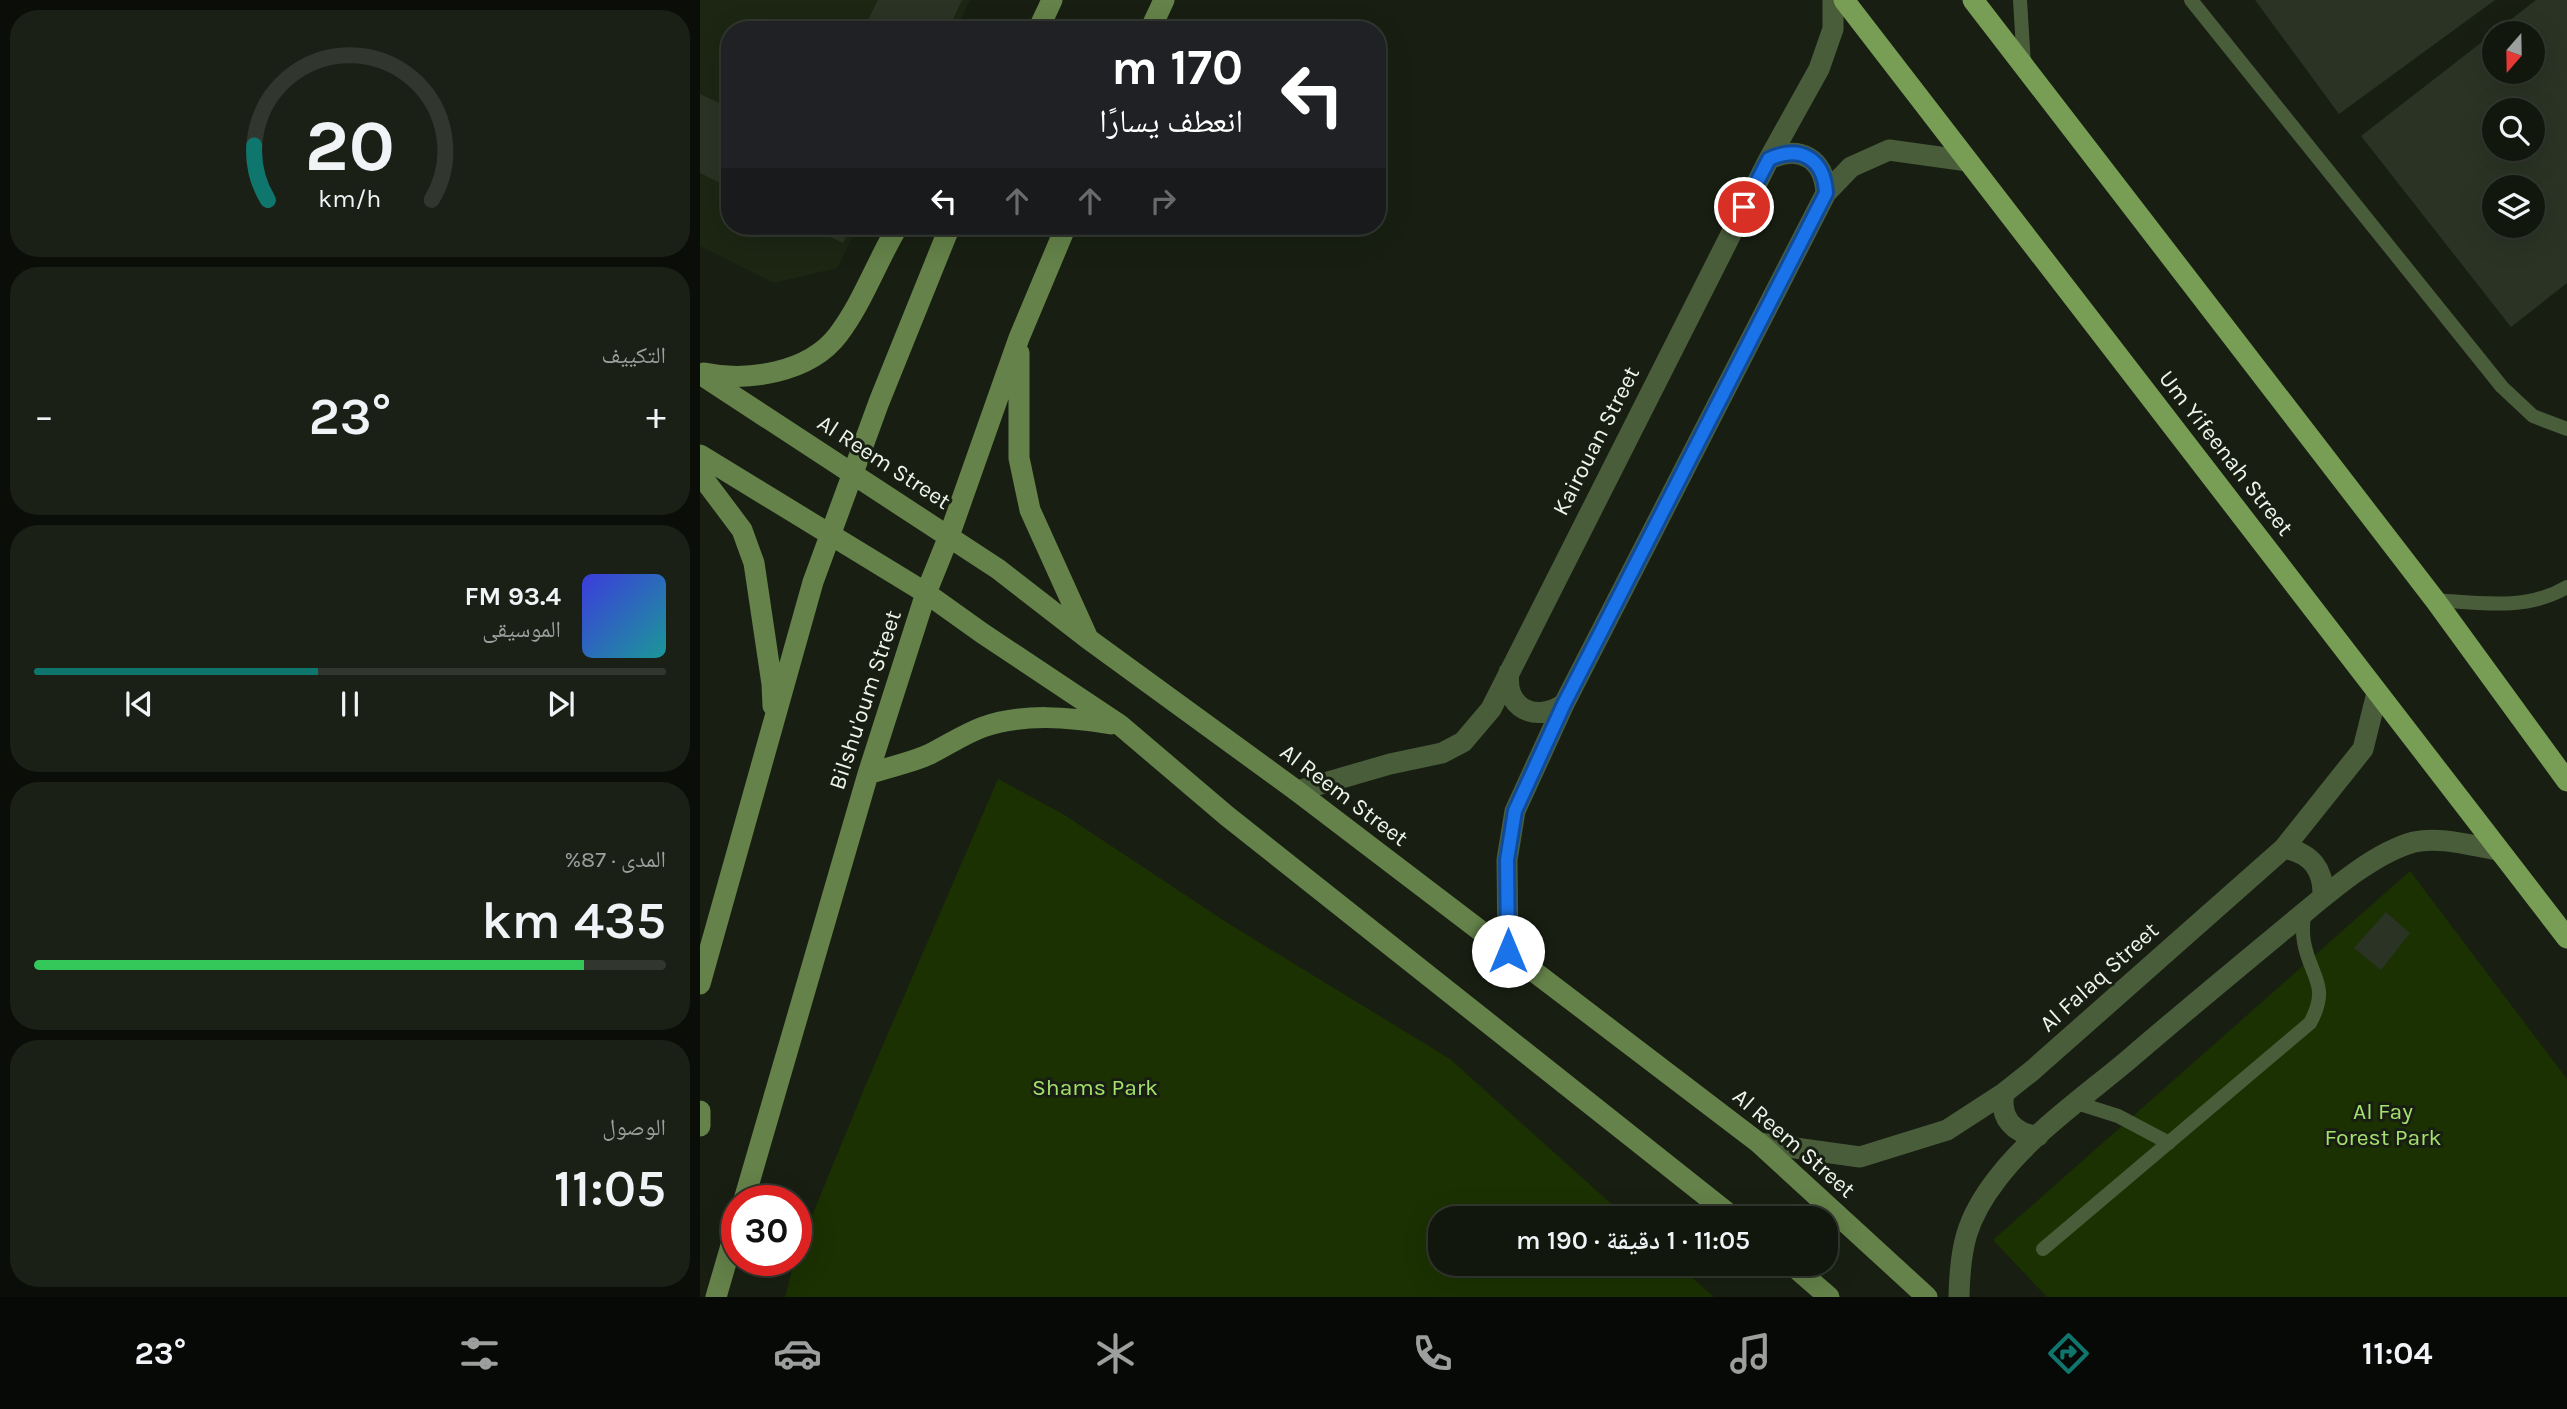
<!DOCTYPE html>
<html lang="ar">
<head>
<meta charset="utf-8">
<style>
  body { margin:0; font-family:Karla,"Noto Naskh Arabic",sans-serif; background:#1b2017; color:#f1f3f6; direction:rtl; height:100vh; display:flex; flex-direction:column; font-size:26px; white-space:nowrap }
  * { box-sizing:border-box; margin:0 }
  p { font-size:23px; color:#9c9f9e }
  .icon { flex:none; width:38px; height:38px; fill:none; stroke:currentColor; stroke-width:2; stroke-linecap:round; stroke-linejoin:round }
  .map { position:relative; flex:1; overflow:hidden; direction:ltr }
  .panel { display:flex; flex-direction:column; gap:10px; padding:10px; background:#0a0d08; width:700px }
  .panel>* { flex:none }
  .hud { position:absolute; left:21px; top:21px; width:665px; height:214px; border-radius:28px; box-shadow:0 7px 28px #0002,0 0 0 2px #31362e; direction:rtl; background:#202124; color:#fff; overflow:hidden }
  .needle { width:46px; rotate:200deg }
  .buttons { position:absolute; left:1782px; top:21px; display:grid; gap:14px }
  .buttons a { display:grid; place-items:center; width:63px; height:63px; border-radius:50%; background:#12170e; box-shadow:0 7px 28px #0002,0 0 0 2px #31362e; font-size:35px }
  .speed { position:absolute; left:21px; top:1185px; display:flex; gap:14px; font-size:35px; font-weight:700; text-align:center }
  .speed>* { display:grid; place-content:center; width:91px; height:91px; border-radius:50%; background:#12170e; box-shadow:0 7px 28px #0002,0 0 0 2px #31362e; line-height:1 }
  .speed .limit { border:10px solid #d22; background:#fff; color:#111 }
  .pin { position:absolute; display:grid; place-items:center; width:60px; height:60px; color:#fff; margin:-30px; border:4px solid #fff; border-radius:50%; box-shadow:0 2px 7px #0007 }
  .me { position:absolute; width:77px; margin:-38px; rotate:0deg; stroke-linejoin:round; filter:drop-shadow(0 0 5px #0008) }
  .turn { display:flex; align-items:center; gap:24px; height:147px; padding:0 28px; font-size:32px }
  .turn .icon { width:91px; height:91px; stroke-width:2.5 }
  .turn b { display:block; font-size:49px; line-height:60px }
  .lanes { display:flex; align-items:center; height:66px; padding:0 28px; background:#0003; justify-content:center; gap:35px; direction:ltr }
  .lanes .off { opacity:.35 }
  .big { font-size:52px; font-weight:600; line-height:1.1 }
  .panel .card { flex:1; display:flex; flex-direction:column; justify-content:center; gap:10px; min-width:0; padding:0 24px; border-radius:28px; background:#1b2017 }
  .panel .dial { align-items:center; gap:0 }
  .dial svg { height:182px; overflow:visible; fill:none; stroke:#31362e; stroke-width:7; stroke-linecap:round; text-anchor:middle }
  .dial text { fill:#f1f3f6; stroke:none }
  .song { display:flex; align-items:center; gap:21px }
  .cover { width:84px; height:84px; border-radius:10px; background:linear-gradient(135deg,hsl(240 70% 55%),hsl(180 70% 35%)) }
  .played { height:7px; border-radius:4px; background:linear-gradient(90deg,#0f766e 45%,#31362e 45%) }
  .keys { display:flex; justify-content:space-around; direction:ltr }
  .heat { display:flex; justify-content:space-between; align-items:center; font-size:38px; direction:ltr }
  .charge { height:10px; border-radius:5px; background:linear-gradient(90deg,#34c759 87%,#31362e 0) }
  .trip { position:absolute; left:728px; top:1206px; width:410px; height:70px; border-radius:28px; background:#12170e; box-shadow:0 7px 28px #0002,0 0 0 2px #31362e; font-weight:600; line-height:70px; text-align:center; direction:rtl }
  .tab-bar { display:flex; height:112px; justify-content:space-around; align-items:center; background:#070906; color:#9c9f9e }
  .tab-bar .icon { width:49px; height:49px }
  .tab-bar .on { color:#0f766e }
  .tab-bar b { font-size:32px; color:#f1f3f6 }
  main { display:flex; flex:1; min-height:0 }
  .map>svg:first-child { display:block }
</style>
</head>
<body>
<main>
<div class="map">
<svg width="1867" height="1297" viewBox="0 0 1867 1297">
  <rect width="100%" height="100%" fill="#181f12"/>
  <path fill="#1c2613" d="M0,0h270l-15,30h-225v196h128l-21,42 -63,15 -74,-37z"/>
  <path fill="#1b3102" d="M298,779l65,35 163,108 224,137 177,159h-187v46h237l37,33h-929l12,-45 70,-170z
    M1710,871l157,208v218h-520l-54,-57z"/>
  <path fill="#2b3325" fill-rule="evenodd" d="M178,0h84l-14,30h-85z
    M1555,0h240l-156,114z
    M1836,0h31v283l-56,44 -150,-191zM1794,33h38v39h-38zM1794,110h38v39h-38zM1794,187h38v39h-38z
    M0,94l30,14v80l-30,-15z
    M107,226h44l-8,17z
    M1686,912l24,21 -29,37 -27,-22z"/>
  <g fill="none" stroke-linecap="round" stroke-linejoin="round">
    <path stroke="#4a5d3b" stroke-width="14" d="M1320,0l4,65
      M1491,0l311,387 31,29 34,13
      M1735,600c44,3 92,11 132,-13
      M1377,1103l41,13 51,27
      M1343,1249l267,-226c21,-38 0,-46 -6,-81 -2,-10 -1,-19 0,-29"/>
    <path stroke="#4a5d3b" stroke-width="21" d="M1069,159c31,-14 55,-1 57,34
      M809,672c-5,37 27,51 55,32
      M597,791l93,-27 52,-11 21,-11 28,-33 278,-550 50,-90 14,-40v-29
      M1584,848c27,5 40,21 39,49
      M808,951l-1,-91 8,-49 49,-107 262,-511 25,-26 38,-17 79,11
      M1304,1093c-5,25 10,41 34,43
      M1059,1143l101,14 87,-27 57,-37 29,-23 251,-222 79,-99 14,-56
      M1259,1297c1,-50 7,-78 38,-118 33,-44 88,-83 130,-118 51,-44 103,-87 155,-130 36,-29 87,-77 132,-89 26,-6 58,4 84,8"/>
    <path stroke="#648249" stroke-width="21" d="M338,30l14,-30
      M450,30l14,-30
      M319,353v105l11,52 57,126
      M4,373c43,9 105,0 134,-38 25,-33 39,-74 60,-109
      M0,374l298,195 89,69 210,153 462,352 168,154
      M0,455l226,138 56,40 138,92 107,91 507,402
      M0,474l42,56 12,33 18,121 1,22
      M168,774c20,-7 43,-11 62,-20 18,-9 34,-20 53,-27 40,-14 86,-10 128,-3
      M0,984l113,-402 66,-180 71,-176
      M0,1111v15
      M44,1200l124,-426 58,-181 23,-57 70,-198 47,-112
      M1091,1264l38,33
      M16,1297l21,-72"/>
    <path stroke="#779e54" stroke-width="21" d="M1144,0l723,938
      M1273,0l462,600 132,181"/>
  </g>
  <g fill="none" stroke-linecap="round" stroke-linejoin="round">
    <defs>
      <path id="route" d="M808,951l-1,-91 8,-49 49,-107 262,-511c-2,-35 -26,-48 -57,-34l-25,48"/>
    </defs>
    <use href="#route" stroke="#114b97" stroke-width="18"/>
    <use href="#route" stroke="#1a73e8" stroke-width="12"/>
  </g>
  <g text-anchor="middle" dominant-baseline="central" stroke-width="6" stroke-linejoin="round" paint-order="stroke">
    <g font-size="23" fill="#eef4eb" stroke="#181f12">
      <text transform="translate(896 441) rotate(-63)">Kairouan Street</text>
      <text transform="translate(1526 453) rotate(52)">Um Yifeenah Street</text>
      <text transform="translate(184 462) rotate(33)">Al Reem Street</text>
      <text transform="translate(165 700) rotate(-72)">Bilshu'oum Street</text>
      <text transform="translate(644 795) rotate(37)">Al Reem Street</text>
      <text transform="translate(1399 977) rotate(-42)">Al Falaq Street</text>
      <text transform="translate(1094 1143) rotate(41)">Al Reem Street</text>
    </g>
    <g font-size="23" fill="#a5e16d" stroke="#181f12">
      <text x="395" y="1087">Shams Park</text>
      <text x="1683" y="1111">Al Fay<tspan x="1683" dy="26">Forest Park</tspan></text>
    </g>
  </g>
</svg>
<div class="buttons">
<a><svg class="needle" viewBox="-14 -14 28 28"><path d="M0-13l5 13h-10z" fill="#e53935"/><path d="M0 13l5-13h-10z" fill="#9c9f9e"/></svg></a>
<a><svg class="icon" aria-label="search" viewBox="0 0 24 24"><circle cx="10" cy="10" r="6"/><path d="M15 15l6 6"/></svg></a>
<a><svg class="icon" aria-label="layers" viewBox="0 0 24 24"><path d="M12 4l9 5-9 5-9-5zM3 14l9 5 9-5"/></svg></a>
</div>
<div class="speed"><div class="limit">30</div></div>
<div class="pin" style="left:1044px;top:207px;background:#d93025"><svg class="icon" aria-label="arrive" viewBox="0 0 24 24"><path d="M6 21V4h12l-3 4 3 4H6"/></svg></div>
<svg class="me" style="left:808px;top:951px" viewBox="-20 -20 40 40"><circle r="19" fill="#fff"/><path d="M0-13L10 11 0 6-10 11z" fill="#1a73e8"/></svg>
<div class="trip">11:05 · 1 دقيقة · 190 m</div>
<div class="hud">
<div class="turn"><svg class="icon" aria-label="left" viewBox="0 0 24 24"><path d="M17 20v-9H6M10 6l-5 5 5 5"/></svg><div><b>170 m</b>انعطف يسارًا</div></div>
<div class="lanes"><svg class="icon" aria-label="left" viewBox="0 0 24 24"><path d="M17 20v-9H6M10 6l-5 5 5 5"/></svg><svg class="icon off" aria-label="ahead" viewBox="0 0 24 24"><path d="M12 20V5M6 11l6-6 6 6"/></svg><svg class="icon off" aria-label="ahead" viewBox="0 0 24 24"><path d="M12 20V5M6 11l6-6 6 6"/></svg><svg class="icon off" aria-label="right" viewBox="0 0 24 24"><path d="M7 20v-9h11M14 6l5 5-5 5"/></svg></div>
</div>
</div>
<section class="panel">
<div class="card dial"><svg viewBox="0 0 100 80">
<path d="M14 69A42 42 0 1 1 86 69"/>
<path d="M14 69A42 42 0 0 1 8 45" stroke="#0f766e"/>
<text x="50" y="56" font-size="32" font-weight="700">20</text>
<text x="50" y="72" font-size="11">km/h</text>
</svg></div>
<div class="card"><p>التكييف</p>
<div class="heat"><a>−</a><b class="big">23°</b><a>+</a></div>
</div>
<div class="card">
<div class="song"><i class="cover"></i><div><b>93.4 FM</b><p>الموسيقى</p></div></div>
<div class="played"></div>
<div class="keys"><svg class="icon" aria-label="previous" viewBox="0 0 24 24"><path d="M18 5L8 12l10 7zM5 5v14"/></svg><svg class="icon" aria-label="pause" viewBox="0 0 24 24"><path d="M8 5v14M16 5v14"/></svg><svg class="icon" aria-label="next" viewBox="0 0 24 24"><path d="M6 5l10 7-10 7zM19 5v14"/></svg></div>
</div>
<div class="card"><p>المدى · 87%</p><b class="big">435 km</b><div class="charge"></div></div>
<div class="card"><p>الوصول</p><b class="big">11:05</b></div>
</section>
</main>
<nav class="tab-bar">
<b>11:04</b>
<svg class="icon on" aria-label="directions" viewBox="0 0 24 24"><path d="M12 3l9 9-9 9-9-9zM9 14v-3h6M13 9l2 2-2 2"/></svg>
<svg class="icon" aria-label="music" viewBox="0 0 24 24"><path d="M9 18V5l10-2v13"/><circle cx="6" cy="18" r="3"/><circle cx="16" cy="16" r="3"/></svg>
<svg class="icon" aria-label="phone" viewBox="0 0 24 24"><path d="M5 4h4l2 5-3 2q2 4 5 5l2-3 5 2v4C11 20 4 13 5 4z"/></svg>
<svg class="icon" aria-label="climate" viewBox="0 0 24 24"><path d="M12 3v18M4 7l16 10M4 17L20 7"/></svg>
<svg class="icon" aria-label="car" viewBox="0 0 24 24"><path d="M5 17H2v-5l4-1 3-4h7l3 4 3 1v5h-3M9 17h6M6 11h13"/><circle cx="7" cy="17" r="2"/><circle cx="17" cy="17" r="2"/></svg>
<svg class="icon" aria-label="filters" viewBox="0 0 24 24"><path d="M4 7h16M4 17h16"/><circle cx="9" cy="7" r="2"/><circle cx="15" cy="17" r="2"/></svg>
<b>23°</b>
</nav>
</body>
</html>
